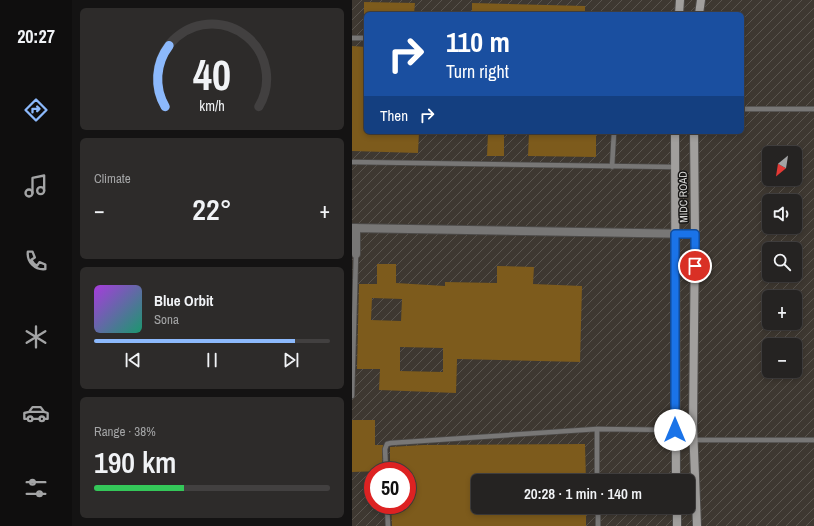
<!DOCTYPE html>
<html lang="en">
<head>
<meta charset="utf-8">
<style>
  body { margin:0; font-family:"Archivo Narrow",sans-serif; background:#2d2b2a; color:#f1f3f6; height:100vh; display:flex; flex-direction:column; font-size:15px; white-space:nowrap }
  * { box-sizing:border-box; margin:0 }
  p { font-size:13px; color:#a3a4a5 }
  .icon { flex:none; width:22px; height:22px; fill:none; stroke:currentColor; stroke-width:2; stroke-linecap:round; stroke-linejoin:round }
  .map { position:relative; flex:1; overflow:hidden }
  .drawer { display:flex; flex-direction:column; gap:8px; padding:8px; background:#141313; width:280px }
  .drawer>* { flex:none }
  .banner { position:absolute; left:12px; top:12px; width:380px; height:122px; border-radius:6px; box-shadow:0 2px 6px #0003,0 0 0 1px #424040; background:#1a4fa0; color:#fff; overflow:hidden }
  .needle { width:26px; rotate:210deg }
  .tools { position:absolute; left:410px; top:146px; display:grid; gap:8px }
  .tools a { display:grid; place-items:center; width:40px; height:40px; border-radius:6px; background:#252322; box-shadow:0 2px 6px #0003,0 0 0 1px #424040; font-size:20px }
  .speed { position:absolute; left:12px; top:462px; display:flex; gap:8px; font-size:20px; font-weight:700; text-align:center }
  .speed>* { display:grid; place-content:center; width:52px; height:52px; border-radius:50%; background:#252322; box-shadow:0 2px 6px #0003,0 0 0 1px #424040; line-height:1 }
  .speed .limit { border:6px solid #d22; background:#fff; color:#111 }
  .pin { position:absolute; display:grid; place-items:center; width:34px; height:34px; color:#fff; margin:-17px; border:2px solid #fff; border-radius:50%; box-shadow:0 1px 4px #0007 }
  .me { position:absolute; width:44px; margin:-22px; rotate:0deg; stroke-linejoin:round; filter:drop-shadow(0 0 3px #0008) }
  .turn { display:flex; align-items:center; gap:14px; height:84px; padding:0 16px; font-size:18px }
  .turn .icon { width:52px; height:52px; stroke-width:2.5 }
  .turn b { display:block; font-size:28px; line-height:34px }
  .then { display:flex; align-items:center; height:38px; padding:0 16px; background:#0003; gap:8px; font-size:15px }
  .big { font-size:30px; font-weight:600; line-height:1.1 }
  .drawer .widget { flex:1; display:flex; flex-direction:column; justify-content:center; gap:6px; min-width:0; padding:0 14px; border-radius:6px; background:#2d2b2a }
  .drawer .dial { align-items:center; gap:0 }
  .dial svg { height:104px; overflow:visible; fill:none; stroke:#424040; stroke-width:7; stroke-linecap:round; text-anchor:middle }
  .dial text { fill:#f1f3f6; stroke:none }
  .song { display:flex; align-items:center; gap:12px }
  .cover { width:48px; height:48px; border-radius:6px; background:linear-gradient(135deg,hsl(280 70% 55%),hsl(160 70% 35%)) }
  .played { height:4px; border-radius:2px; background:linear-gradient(90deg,#8cb9fc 85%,#424040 85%) }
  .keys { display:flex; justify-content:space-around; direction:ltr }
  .heat { display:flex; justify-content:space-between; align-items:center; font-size:22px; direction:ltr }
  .charge { height:6px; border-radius:3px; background:linear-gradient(90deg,#34c759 38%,#424040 0) }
  .trip { position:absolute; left:119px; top:474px; width:224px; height:40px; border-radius:6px; background:#252322; box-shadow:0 2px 6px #0003,0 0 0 1px #424040; font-weight:600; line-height:40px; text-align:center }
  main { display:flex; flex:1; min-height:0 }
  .tab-bar { display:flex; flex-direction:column; width:72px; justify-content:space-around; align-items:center; background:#0f0e0e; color:#a3a4a5 }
  .tab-bar .icon { width:28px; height:28px }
  .tab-bar .on { color:#8cb9fc }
  .tab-bar b { font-size:18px; color:#f1f3f6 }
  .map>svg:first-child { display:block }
</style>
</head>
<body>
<main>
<nav class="tab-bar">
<b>20:27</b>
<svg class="icon on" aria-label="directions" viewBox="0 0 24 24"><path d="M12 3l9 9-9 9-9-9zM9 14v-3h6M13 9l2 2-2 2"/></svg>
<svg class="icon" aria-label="music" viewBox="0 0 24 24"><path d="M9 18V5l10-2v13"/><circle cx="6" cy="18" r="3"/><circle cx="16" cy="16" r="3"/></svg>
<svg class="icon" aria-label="phone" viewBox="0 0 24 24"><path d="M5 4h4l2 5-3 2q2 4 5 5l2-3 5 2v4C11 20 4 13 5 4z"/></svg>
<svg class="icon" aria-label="climate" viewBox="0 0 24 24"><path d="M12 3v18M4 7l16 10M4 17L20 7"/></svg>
<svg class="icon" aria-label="car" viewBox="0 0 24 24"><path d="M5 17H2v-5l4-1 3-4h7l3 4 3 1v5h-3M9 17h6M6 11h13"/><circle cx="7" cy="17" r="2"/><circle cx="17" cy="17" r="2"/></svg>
<svg class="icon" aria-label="filters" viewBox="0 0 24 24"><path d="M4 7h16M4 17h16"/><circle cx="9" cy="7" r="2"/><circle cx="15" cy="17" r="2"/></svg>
</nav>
<section class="drawer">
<div class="widget dial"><svg viewBox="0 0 100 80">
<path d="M14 69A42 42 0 1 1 86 69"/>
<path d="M14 69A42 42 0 0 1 17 22" stroke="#8cb9fc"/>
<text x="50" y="56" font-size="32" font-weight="700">40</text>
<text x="50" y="72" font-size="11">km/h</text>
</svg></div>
<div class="widget"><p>Climate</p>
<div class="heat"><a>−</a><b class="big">22°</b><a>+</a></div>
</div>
<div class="widget">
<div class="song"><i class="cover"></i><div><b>Blue Orbit</b><p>Sona</p></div></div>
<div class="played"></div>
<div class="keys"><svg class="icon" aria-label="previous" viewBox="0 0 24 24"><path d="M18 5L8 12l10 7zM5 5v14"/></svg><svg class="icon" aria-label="pause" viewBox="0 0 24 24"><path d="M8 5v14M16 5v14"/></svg><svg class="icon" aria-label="next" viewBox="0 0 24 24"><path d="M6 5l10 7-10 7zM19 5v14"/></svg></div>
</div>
<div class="widget"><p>Range · 38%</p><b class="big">190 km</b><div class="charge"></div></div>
</section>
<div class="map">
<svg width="462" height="526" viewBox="0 0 462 526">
  <defs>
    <pattern id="industrial-furrows" width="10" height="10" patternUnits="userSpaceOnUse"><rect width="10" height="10" fill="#3e3831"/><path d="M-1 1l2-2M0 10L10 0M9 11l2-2" fill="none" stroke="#59544e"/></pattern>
  </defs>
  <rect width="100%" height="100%" fill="#312f2d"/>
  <path fill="url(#industrial-furrows)" fill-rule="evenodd" d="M0,0h462v526h-462zM14,14h376v118h-376zM417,153h26v26h-26zM417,201h26v26h-26zM417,249h26v26h-26zM417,297h26v26h-26zM417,345h26v26h-26zM21,471h34v34h-34zM126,481h210v26h-210z"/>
  <path fill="#7d5b1c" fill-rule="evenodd" d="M12,2l51,1 -1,11h-50z
    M120,3l113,3v8h-113z
    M0,46l14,1v85h53l-1,21 -66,-2z
    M136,132h16v24h-17z
    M177,132h67v25l-68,-1z
    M25,264h19v19l49,3v-4l52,1v-17l37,1 -1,17 49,2 -2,76 -123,-3 -1,34 -77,-3 1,-21h-23l2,-85h18zM20,298l30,1 -1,22 -30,-1zM48,347l43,1v24l-43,-1z
    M0,420h23v25h8l-1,26 -30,1z
    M233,444l1,37h-108v26h108v19h-194l-1,-21h16v-34h-17v-24l33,-2z"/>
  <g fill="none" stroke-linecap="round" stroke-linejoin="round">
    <defs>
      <path id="service" d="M0,38h14
        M390,109h72
        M0,162l322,5
        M260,167l2,-35
        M0,396l4,-142
        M245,429v52
        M342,440h120
        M34,471l-1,-22 2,-5 4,-1 206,-14 78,1
        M35,505l1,21
        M246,507v19"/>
      <path id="minor" d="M0,228l343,6
        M4,254v-26"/>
      <path id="secondary" d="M327,14l1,-14
        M347,14l2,-14
        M323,132l1,349
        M342,132l1,102 -2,192 4,100
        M325,507v19"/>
    </defs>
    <use href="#service" stroke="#4c4a48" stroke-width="6"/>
    <use href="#minor" stroke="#4c4a48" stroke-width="10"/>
    <use href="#secondary" stroke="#4c4a48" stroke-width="10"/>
    <use href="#service" stroke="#787776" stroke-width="4.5"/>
    <use href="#minor" stroke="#787776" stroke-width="8"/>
    <use href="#secondary" stroke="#a19f9d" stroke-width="8"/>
  </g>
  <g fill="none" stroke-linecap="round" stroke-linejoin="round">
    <defs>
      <path id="route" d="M323,430v-196h20v32"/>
    </defs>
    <use href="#route" stroke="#114b97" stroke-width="10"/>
    <use href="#route" stroke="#1a73e8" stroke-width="7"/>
  </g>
  <g text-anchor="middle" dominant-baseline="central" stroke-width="3" stroke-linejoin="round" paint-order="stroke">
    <g font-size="11" fill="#dad9d7" stroke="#181716">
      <text transform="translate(331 197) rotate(-91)">MIDC ROAD</text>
    </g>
  </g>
</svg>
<div class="tools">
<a><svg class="needle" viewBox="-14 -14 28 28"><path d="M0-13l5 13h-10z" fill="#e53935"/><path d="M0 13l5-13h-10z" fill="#a3a4a5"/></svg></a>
<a><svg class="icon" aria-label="sound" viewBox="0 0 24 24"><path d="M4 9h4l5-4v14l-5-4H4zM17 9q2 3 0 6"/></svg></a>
<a><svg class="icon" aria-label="search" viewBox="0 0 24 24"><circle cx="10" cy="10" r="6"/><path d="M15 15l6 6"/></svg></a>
<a>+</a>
<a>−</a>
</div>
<div class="speed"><div class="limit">50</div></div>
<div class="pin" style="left:343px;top:266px;background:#d93025"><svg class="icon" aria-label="arrive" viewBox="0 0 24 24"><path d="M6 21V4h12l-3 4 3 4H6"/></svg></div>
<svg class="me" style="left:323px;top:430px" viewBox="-20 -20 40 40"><circle r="19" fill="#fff"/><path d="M0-13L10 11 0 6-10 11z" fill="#1a73e8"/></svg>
<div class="trip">20:28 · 1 min · 140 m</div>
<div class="banner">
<div class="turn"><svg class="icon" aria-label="right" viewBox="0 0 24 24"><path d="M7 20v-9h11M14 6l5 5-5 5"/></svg><div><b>110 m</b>Turn right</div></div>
<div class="then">Then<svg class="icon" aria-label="right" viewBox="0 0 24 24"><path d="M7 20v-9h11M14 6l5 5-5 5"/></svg></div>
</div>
</div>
</main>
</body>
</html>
